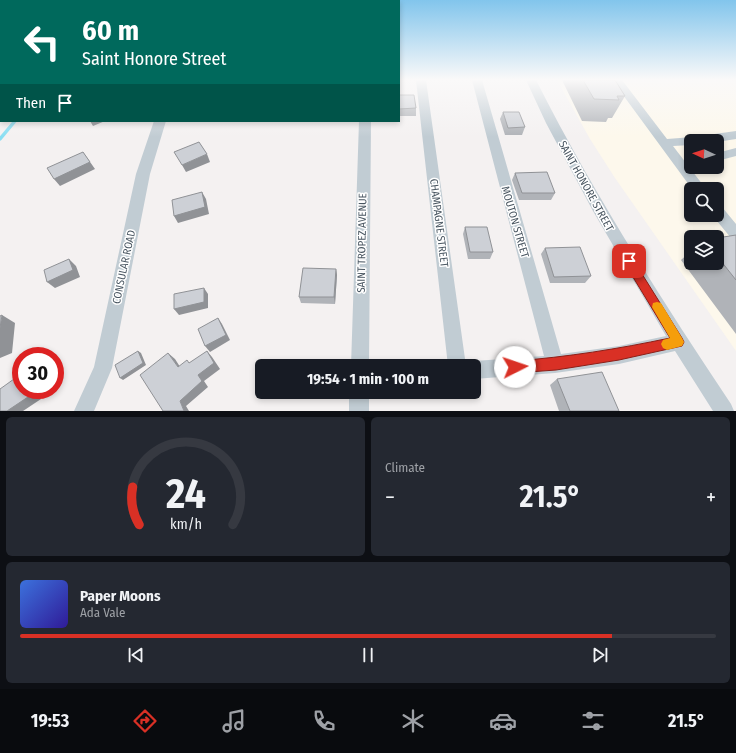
<!DOCTYPE html>
<html lang="en">
<head>
<meta charset="utf-8">
<style>
  body { margin:0; font-family:"Fira Sans Condensed",sans-serif; background:#242831; color:#f1f3f6; height:100vh; display:flex; flex-direction:column; font-size:15px; white-space:nowrap }
  * { box-sizing:border-box; margin:0 }
  p { font-size:13px; color:#9ea1a6 }
  .icon { flex:none; width:22px; height:22px; fill:none; stroke:currentColor; stroke-width:2; stroke-linecap:round; stroke-linejoin:round }
  .map { position:relative; height:411px; overflow:hidden }
  .drawer { display:flex; flex-direction:column; gap:6px; padding:6px; background:#0d0f14; flex:1 }
  .drawer>* { flex:none }
  .guide { position:absolute; left:0px; top:0px; width:400px; height:122px; box-shadow:0 2px 6px #0003; background:#00695c; color:#fff; overflow:hidden }
  .needle { width:26px; rotate:273deg }
  .fabs { position:absolute; left:684px; top:134px; display:grid; gap:8px }
  .fabs a { display:grid; place-items:center; width:40px; height:40px; border-radius:6px; background:#171b24; box-shadow:0 2px 6px #0003; font-size:20px }
  .speed { position:absolute; left:12px; top:347px; display:flex; gap:8px; font-size:20px; font-weight:700; text-align:center }
  .speed>* { display:grid; place-content:center; width:52px; height:52px; border-radius:50%; background:#171b24; box-shadow:0 2px 6px #0003; line-height:1 }
  .speed .limit { border:6px solid #d22; background:#fff; color:#111 }
  .pin { position:absolute; display:grid; place-items:center; width:34px; height:34px; color:#fff; margin:-17px; border-radius:8px; box-shadow:0 2px 6px #0006 }
  .me { position:absolute; width:44px; margin:-22px; rotate:86deg; stroke-linejoin:round; filter:drop-shadow(0 0 3px #0008) }
  .turn { display:flex; align-items:center; gap:14px; height:84px; padding:0 16px; font-size:18px }
  .turn .icon { width:52px; height:52px; stroke-width:2.5 }
  .turn b { display:block; font-size:28px; line-height:34px }
  .then { display:flex; align-items:center; height:38px; padding:0 16px; background:#0003; gap:8px; font-size:15px }
  .big { font-size:30px; font-weight:700; line-height:1.1 }
  .drawer .widget { flex:1; display:flex; flex-direction:column; justify-content:center; gap:6px; min-width:0; padding:0 14px; border-radius:6px; background:#242831 }
  .drawer .dial { align-items:center; gap:0 }
  .dial svg { height:104px; overflow:visible; fill:none; stroke:#363941; stroke-width:7; stroke-linecap:round; text-anchor:middle }
  .dial text { fill:#f1f3f6; stroke:none }
  .song { display:flex; align-items:center; gap:12px }
  .cover { width:48px; height:48px; border-radius:6px; background:linear-gradient(135deg,hsl(220 70% 55%),hsl(250 70% 35%)) }
  .played { height:4px; border-radius:2px; background:linear-gradient(90deg,#d93025 85%,#363941 85%) }
  .keys { display:flex; justify-content:space-around; direction:ltr }
  .heat { display:flex; justify-content:space-between; align-items:center; font-size:22px; direction:ltr }
  .drawer .tiles { flex:1; display:grid; gap:6px; grid-template-columns:1fr 1fr }
  .widget:last-child { grid-column:span 2 }
  .trip { position:absolute; left:255px; top:359px; width:226px; height:40px; border-radius:6px; background:#171b24; box-shadow:0 2px 6px #0003; font-weight:700; line-height:40px; text-align:center }
  .menu { display:flex; height:64px; justify-content:space-around; align-items:center; background:#090b0e; color:#9ea1a6 }
  .menu .icon { width:28px; height:28px }
  .menu .active { color:#d93025 }
  .menu b { font-size:18px; color:#f1f3f6 }
  .map>svg:first-child { display:block }
</style>
</head>
<body>
<div class="map">
<svg width="736" height="411" viewBox="0 0 736 411">
  <rect width="100%" height="100%" fill="#f4f1f1"/>
  <path fill="#fdf8ec" fill-rule="evenodd" d="M557,80h179v271l-121,-173 -25,-39zM691,141h26v26h-26zM691,189h26v26h-26zM691,237h26v26h-26z"/>
  <g fill="none" stroke-linecap="round" stroke-linejoin="round">
    <path stroke="#89def2" stroke-width="3.5" d="M0,139l15,-18"/>
    <path fill="#c1ccd3" fill-rule="evenodd" d="M416,80h10l40,286h-18z
      M472,80h10l79,274 58,-8 47,-10 -73,-125 -47,-88 -20,-43h10c57,113 125,219 195,324l3,7h-21l-38,-60 -56,13 -64,9 -81,6v-13h-8l1,-3 7,-2 70,-5z
      M612,80h10l45,59 26,-2 43,-6v8l-19,3 -26,-1v4l-18,1 33,43h-14z
      M154,121h12l-16,53 -38,194 -18,43h-20l20,-44 42,-193z
      M359,121h12l-2,245h-18z
      M736,148v8l-19,5v-8z
      M717,205l5,2 14,17v16l-5,-2 -19,-23h5z
      M349,392h20v19h-20z"/>
  </g>
  <path fill="#b0b3b8" d="M562,80h53l10,16 -13,22h-4l-2,4 -24,-1z
    M399,95l17,13v8h-17z
    M503,112l22,15 -3,8h-17l-5,-16z
    M515,173l40,20 -4,7h-32l-7,-20z
    M465,227l28,25 -3,7h-22l-5,-25z
    M736,235v99l-55,-74 10,-9v12h26v-25z
    M545,248l46,28 -6,7h-35l-9,-29z
    M336,269l1,6 -2,29 -34,-1 -2,-6z
    M557,379l62,32h-60l-9,-26z"/>
  <path fill="#909296" d="M0,105l1,8v4l-1,1z
    M90,121h15l-12,5z
    M83,152l12,17 -35,17 -6,-7z
    M207,154l3,8 -24,10 -4,-7z
    M202,192l4,7 3,15 -31,9 -4,-7z
    M69,259l7,7 4,11 -25,11 -8,-6z
    M336,269l1,6 -2,29 -1,-7z
    M204,288l4,6v14l-29,7 -5,-6z
    M2,315l13,8 -3,30 -12,5v-30z
    M218,318l4,6 8,16 -20,12 -5,-6z
    M138,351l3,2 5,12 -23,15 -3,-2z
    M207,351l5,6 8,12 -16,12 4,6 -22,19 3,5h-5l-4,-10z
    M168,353l7,6 9,14 -6,-6z
    M29,390h8l4,9 -18,12h-16z"/>
  <path fill="#cdd0d6" stroke="#909296" d="M583,80h32l10,16h-8l2,4 -25,-1z
    M399,95h15l2,13 -17,1z
    M503,112h16l6,15 -17,1z
    M199,142l8,12 -25,11 -8,-13z
    M83,152l7,10 -36,17 -7,-11z
    M547,172l8,21h-33l-7,-20z
    M202,192l3,15 -31,9 -2,-16z
    M465,227h22l6,25h-23z
    M736,235v45l-19,-24v-18z
    M580,247l11,29 -37,1 -9,-29z
    M69,259l4,11 -26,12 -3,-12z
    M303,268l33,1 -2,28h-35z
    M204,288v14l-30,7v-15z
    M2,315l-2,13v-12z
    M218,318l8,17 -21,11 -7,-17z
    M138,351l5,12 -23,15 -5,-13z
    M207,351l7,12 -16,12 4,6 -22,20 4,10h-21l-23,-36 28,-22 10,14 9,-7 2,3z
    M602,372l17,39h-49l-13,-32z
    M21,374v16h8l2,5 -24,16h-7v-22z"/>
  <linearGradient id="sky" x2="0" y2="1"><stop stop-color="#82c5ec"/><stop offset="0.58" stop-color="#faf9f9"/><stop offset="1" stop-color="#faf9f9" stop-opacity="0"/></linearGradient>
  <rect width="736" height="137" fill="url(#sky)"/>
  <path fill="#d93025" stroke="#8d1f18" d="M629,257l3,1 50,80 2,4 -2,4 -63,14 -63,10 -41,3 -5,-2 -1,-4 1,-4 5,-2c52,-4 103,-12 155,-23l-45,-74 -1,-3 1,-3z"/>
  <path fill="#f59e0b" d="M657,302l4,1 21,35 2,4 -2,4 -15,4 -4,-2 -2,-4 2,-4 7,-2 -18,-31 1,-4z"/>
  <g text-anchor="middle" dominant-baseline="central" stroke-width="3" stroke-linejoin="round" paint-order="stroke">
    <g font-size="11" fill="#485560" stroke="#fff">
      <text transform="translate(586 186) rotate(61)">SAINT HONORE STREET</text>
      <text transform="translate(515 222) rotate(74)">MOUTON STREET</text>
      <text transform="translate(439 223) rotate(83)">CHAMPAGNE STREET</text>
      <text transform="translate(362 243) rotate(-89)">SAINT TROPEZ AVENUE</text>
      <text transform="translate(124 267) rotate(-78)">CONSULAR ROAD</text>
    </g>
  </g>
</svg>
<div class="fabs">
<a><svg class="needle" viewBox="-14 -14 28 28"><path d="M0-13l5 13h-10z" fill="#e53935"/><path d="M0 13l5-13h-10z" fill="#9ea1a6"/></svg></a>
<a><svg class="icon" aria-label="search" viewBox="0 0 24 24"><circle cx="10" cy="10" r="6"/><path d="M15 15l6 6"/></svg></a>
<a><svg class="icon" aria-label="layers" viewBox="0 0 24 24"><path d="M12 4l9 5-9 5-9-5zM3 14l9 5 9-5"/></svg></a>
</div>
<div class="speed"><div class="limit">30</div></div>
<div class="pin" style="left:629px;top:261px;background:#d93025"><svg class="icon" aria-label="arrive" viewBox="0 0 24 24"><path d="M6 21V4h12l-3 4 3 4H6"/></svg></div>
<svg class="me" style="left:515px;top:367px" viewBox="-20 -20 40 40"><circle r="19" fill="#fff"/><path d="M0-13L10 11 0 6-10 11z" fill="#d93025"/></svg>
<div class="trip">19:54 · 1 min · 100 m</div>
<div class="guide">
<div class="turn"><svg class="icon" aria-label="left" viewBox="0 0 24 24"><path d="M17 20v-9H6M10 6l-5 5 5 5"/></svg><div><b>60 m</b>Saint Honore Street</div></div>
<div class="then">Then<svg class="icon" aria-label="arrive" viewBox="0 0 24 24"><path d="M6 21V4h12l-3 4 3 4H6"/></svg></div>
</div>
</div>
<section class="drawer">
<div class="tiles">
<div class="widget dial"><svg viewBox="0 0 100 80">
<path d="M14 69A42 42 0 1 1 86 69"/>
<path d="M14 69A42 42 0 0 1 9 40" stroke="#d93025"/>
<text x="50" y="56" font-size="32" font-weight="700">24</text>
<text x="50" y="72" font-size="11">km/h</text>
</svg></div>
<div class="widget"><p>Climate</p>
<div class="heat"><a>−</a><b class="big">21.5°</b><a>+</a></div>
</div>
<div class="widget">
<div class="song"><i class="cover"></i><div><b>Paper Moons</b><p>Ada Vale</p></div></div>
<div class="played"></div>
<div class="keys"><svg class="icon" aria-label="previous" viewBox="0 0 24 24"><path d="M18 5L8 12l10 7zM5 5v14"/></svg><svg class="icon" aria-label="pause" viewBox="0 0 24 24"><path d="M8 5v14M16 5v14"/></svg><svg class="icon" aria-label="next" viewBox="0 0 24 24"><path d="M6 5l10 7-10 7zM19 5v14"/></svg></div>
</div>
</div>
</section>
<nav class="menu">
<b>19:53</b>
<svg class="icon active" aria-label="directions" viewBox="0 0 24 24"><path d="M12 3l9 9-9 9-9-9zM9 14v-3h6M13 9l2 2-2 2"/></svg>
<svg class="icon" aria-label="music" viewBox="0 0 24 24"><path d="M9 18V5l10-2v13"/><circle cx="6" cy="18" r="3"/><circle cx="16" cy="16" r="3"/></svg>
<svg class="icon" aria-label="phone" viewBox="0 0 24 24"><path d="M5 4h4l2 5-3 2q2 4 5 5l2-3 5 2v4C11 20 4 13 5 4z"/></svg>
<svg class="icon" aria-label="climate" viewBox="0 0 24 24"><path d="M12 3v18M4 7l16 10M4 17L20 7"/></svg>
<svg class="icon" aria-label="car" viewBox="0 0 24 24"><path d="M5 17H2v-5l4-1 3-4h7l3 4 3 1v5h-3M9 17h6M6 11h13"/><circle cx="7" cy="17" r="2"/><circle cx="17" cy="17" r="2"/></svg>
<svg class="icon" aria-label="filters" viewBox="0 0 24 24"><path d="M4 7h16M4 17h16"/><circle cx="9" cy="7" r="2"/><circle cx="15" cy="17" r="2"/></svg>
<b>21.5°</b>
</nav>
</body>
</html>
